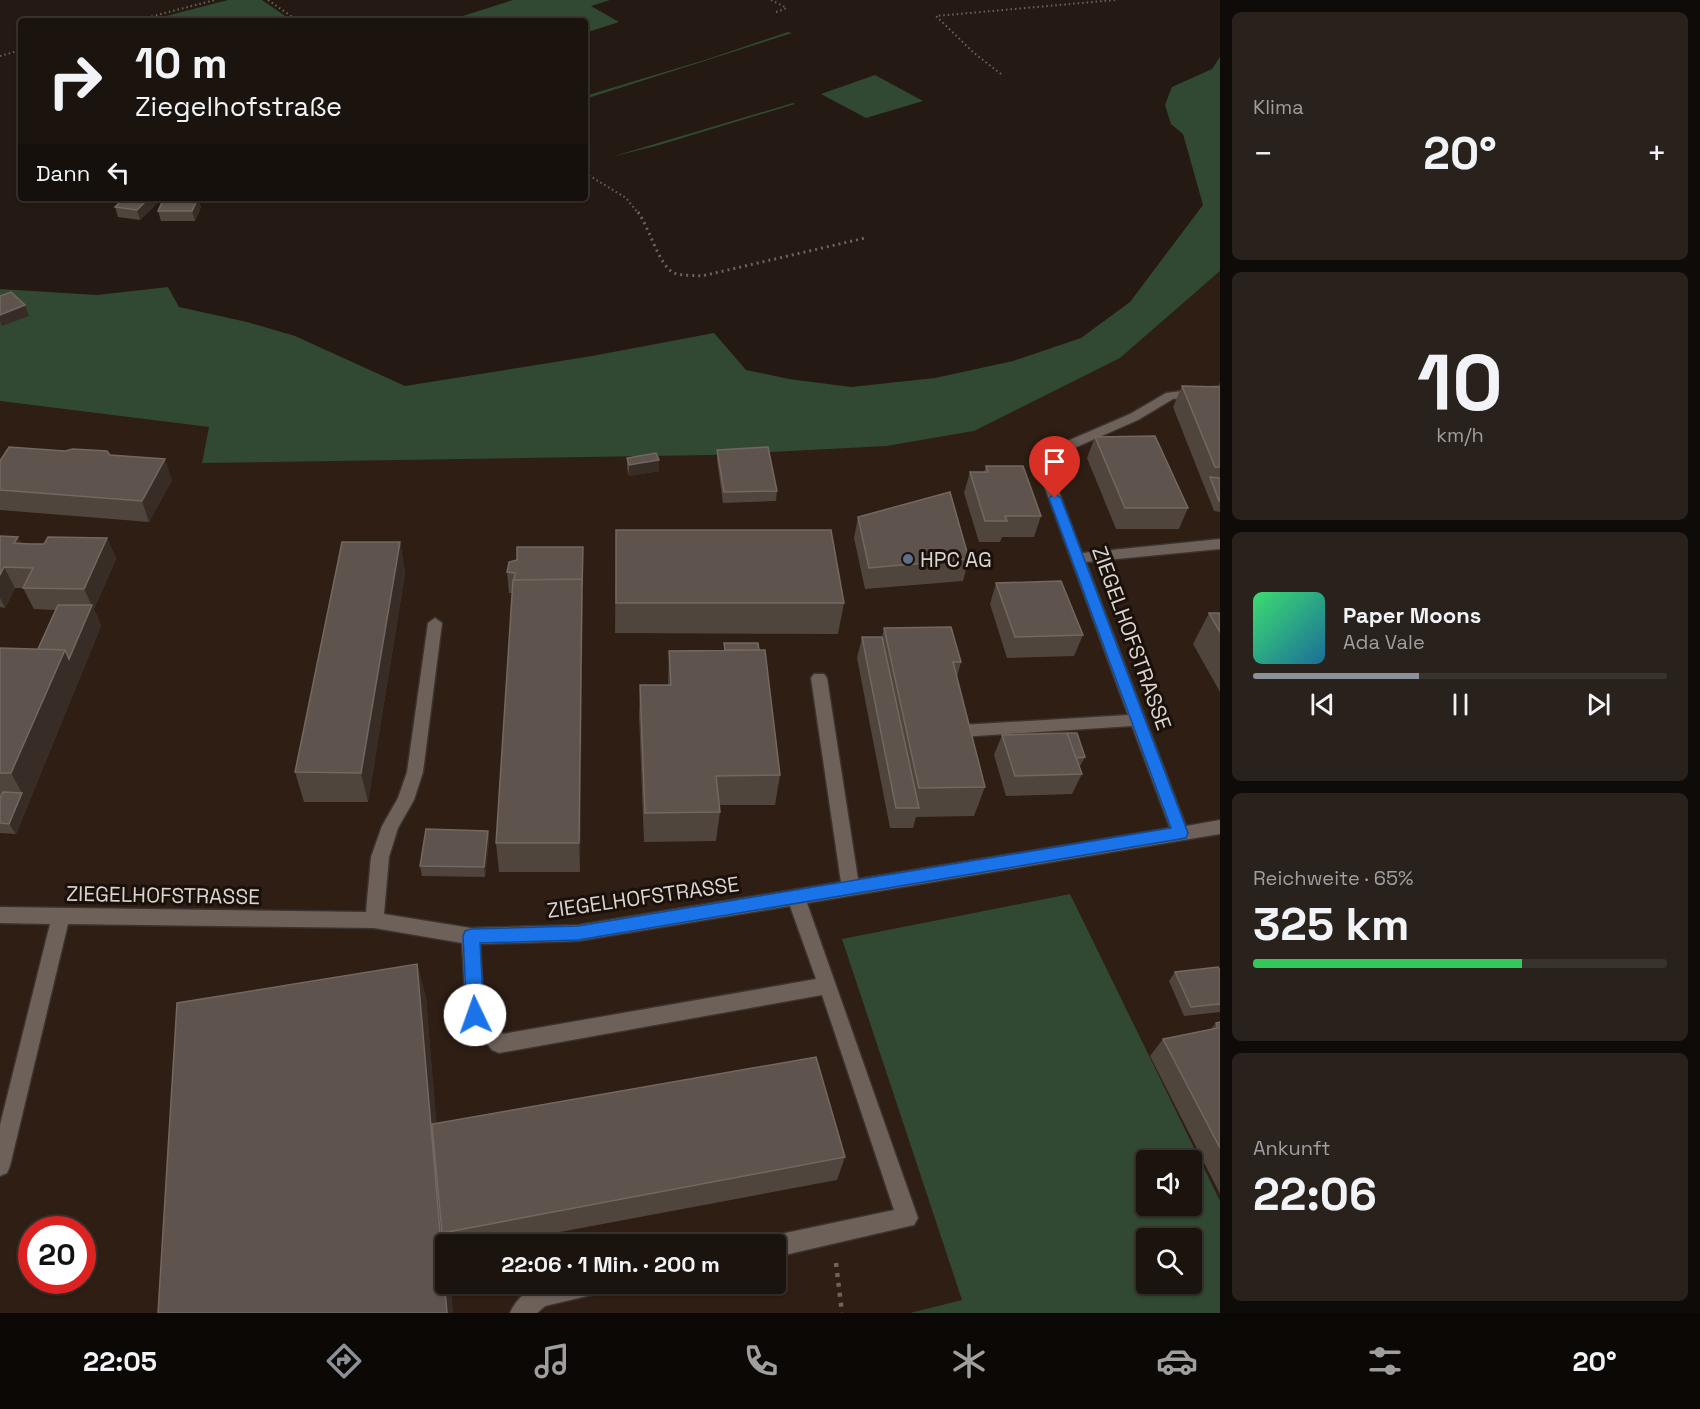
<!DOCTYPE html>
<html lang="de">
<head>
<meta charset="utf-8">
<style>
  body { margin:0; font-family:"Space Grotesk",sans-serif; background:#28211c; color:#f1f3f6; height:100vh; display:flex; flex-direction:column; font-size:22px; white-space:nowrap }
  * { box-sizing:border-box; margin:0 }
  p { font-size:20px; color:#a09e9e }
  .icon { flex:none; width:33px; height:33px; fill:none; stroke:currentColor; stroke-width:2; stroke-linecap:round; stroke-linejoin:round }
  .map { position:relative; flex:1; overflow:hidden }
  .details { display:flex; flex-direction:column; gap:12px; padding:12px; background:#0f0b08; width:480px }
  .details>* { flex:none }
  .guide { position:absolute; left:18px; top:18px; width:570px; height:183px; border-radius:6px; box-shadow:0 2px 4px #0004,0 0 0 2px #39332e; background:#1b140e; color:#f1f3f6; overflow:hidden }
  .tools { position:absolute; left:1136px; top:1150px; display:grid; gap:12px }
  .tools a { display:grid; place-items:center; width:66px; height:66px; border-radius:6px; background:#1b140e; box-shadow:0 2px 4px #0004,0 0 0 2px #39332e; font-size:30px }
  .speed { position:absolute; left:18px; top:1216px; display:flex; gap:12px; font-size:30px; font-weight:700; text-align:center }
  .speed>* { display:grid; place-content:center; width:78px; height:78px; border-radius:50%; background:#1b140e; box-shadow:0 2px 4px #0004,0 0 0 2px #39332e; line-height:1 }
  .speed .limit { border:9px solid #d22; background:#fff; color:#111 }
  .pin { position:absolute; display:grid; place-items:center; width:51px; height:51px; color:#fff; margin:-62px -26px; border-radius:50% 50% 50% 0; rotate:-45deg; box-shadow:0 0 6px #0007 }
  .pin .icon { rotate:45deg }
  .me { position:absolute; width:66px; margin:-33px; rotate:357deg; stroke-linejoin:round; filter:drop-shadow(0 0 4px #0008) }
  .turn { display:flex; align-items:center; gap:21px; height:126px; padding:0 18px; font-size:27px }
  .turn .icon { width:78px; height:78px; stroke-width:2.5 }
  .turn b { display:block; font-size:42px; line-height:51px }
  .then { display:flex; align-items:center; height:57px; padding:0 18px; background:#0003; gap:12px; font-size:22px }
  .big { font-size:45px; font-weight:700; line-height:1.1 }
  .details .widget { flex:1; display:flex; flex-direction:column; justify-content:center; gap:9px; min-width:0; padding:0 21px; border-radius:9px; background:#28211c }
  .details .dial { align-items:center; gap:0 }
  .dial b { font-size:78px; line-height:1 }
  .song { display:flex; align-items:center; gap:18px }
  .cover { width:72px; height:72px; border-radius:9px; background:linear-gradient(135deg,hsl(140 70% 55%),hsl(200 70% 35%)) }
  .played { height:6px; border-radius:3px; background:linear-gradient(90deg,#8c9099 40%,#39332e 40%) }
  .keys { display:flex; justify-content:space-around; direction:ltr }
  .heat { display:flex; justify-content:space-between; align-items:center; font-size:33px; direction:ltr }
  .charge { height:9px; border-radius:4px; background:linear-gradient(90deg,#34c759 65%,#39332e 0) }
  .trip { position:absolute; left:435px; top:1234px; width:351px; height:60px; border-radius:6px; background:#1b140e; box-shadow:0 2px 4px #0004,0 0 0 2px #39332e; font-weight:700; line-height:60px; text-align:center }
  .menu { display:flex; height:96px; justify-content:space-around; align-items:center; background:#0b0806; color:#a09e9e }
  .menu .icon { width:42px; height:42px }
  .menu .active { color:#8c9099 }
  .menu b { font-size:27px; color:#f1f3f6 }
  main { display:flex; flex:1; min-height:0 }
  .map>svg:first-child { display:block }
</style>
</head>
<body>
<main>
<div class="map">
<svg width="1220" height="1313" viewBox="0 0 1220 1313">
  <rect width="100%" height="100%" fill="#241a13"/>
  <path fill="#2e1e14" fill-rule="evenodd" d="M1220,271v1042h-1220v-912l210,26 -8,35 772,-31 146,-73zM1146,1161h45v45h-45zM32,1230h50v51h-50zM1146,1239h45v45h-45zM446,1245h330v39h-330z"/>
  <path fill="#314832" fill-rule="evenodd" d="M228,0h34l29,20 -144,1z
    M513,0h97l-19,6 28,16 -34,11v-12h-84l-7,-3 -9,3h-38z
    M788,32l4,1 -207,66v-3l123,-37z
    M1220,57v214l-100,87 -146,73 -88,15 -175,9 -509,8 7,-36 -209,-26v-112l97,6 71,-8 11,20 68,15 48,14 110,50 187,-30 122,-23 32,37 43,9 62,8 84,-9 78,-17 68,-23 49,-36 73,-97 -20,-71 -12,-10 -6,-19 7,-18 40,-18z
    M875,75l48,26 -57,17 -45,-24z
    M793,103l2,1 -139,42 -45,11z
    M1070,894l150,307v112h-310l52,-13 -120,-361zM1146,1161h45v45h-45zM1146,1239h45v45h-45z"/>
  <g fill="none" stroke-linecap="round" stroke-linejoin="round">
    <defs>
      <path id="minor" d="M1220,386v8l-47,5 -35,21 -91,40 35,93 138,-14v10l-134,13 100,264 34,-6v14l-413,69 111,315 -4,7 -138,32v-12h-10l2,-7 8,-3 118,-25 -72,-215 -323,58 -7,-3 -26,-35 -4,-72 -88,-15 -306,-4 -58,242 -3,7 -7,3v-51l50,-201 -50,-1v-16l366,5 5,-55 11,-31 16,-28 9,-26 21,-149 7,-5 7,5 -19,149 -9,28 -16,28 -9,29 -5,57 87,14 107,-3 263,-43 -30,-204 3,-4h10l3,4 31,201 312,-51 -38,-102 -171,11 -6,-2 -2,-4 2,-4 6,-2 167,-10 -94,-257 1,-3 95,-41 36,-21zM790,906l26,73 -313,55 -19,-22 -4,-68 98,-3z
        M544,1284h63l-3,8 -59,14 -8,7h-27c6,-14 19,-26 34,-29z"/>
    </defs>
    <use href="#minor" stroke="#3b332f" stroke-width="3"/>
    <path stroke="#6c635d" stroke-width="2" stroke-dasharray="1.5 3" stroke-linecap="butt" d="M268,0l30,21
      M771,0l16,8
      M776,12l11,-4
      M134,21l81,-21
      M0,56l21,-6
      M1001,74l-27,-21 -38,-37 179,-16
      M585,173l41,25 13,16"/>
    <path stroke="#6c635d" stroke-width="3" stroke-dasharray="2 4" stroke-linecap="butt" d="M638,212c11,15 21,54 36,61 8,3 19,2 28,3l163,-38"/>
    <path stroke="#6c635d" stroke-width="4.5" stroke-dasharray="4 6" stroke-linecap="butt" d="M836,1263l6,50"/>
    <use href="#minor" fill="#6e615a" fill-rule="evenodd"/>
  </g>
  <path fill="#4f453d" d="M21,174v13l-4,-10z
    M158,202l-18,18 -22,-3 -3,-10z
    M201,207l-6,14h-34l-3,-10z
    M1220,382v130l-6,-1 -41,-104 9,-21 36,1z
    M1095,437l93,71 -9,21h-63l-29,-71z
    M717,450l60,41 -1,10 -53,2 -6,-43z
    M110,455l62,25 -23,42 -149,-12v-49z
    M627,458l32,13 -30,5 -2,-8z
    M986,466l55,50 -7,21h-32l-2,5h-21l-15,-49 6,-21h14z
    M858,517l111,42 -6,22 -98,8 -11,-51z
    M616,530l228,73 -6,31 -223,-1z
    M0,536l21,7 23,1 63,-6 9,21 -22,50 7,17 -85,208 -16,-1v-185l38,1 17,-39 -21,-1 -11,-21h-8l-10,20 -5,-1z
    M400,542l5,31 -37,229h-64l-9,-30z
    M583,568l-3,304h-81l-3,-29 16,-250h-3l-2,-21z
    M996,583l87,52 -9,21 -67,2 -17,-54z
    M1209,613h11v79l-27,-48z
    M884,628l77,34 -4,15 28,110 -11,29 -58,1 -3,11h-23l-33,-170 5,-21h20z
    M724,643l56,132 -5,30h-56l1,7 -4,29 -72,1 -5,-127 1,-30h28l1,-34 55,-1z
    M1002,735l83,22 -6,11 3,6 -10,20 -66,2 -12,-41z
    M488,831l1,10 -4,36 -63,-1 -2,-10z
    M417,964l9,34 10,125 409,34 -8,23 -346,65h-45l7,68h-295z
    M1220,970v42l-36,4 -15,-35 6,-9z
    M1220,1022v172l-70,-138 13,-17 48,-10 5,-6z"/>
  <path fill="#372d26" d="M149,198h7l2,4 -18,18 -3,-10z
    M198,198l3,9 -6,14 -3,-10z
    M25,305l4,11 -27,10 -2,-5v-6z
    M165,459l7,21 -23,42 -7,-21z
    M659,460v11l-30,5v-11z
    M18,537l10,21 -14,-15z
    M107,538l9,21 -22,50 7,17 -85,208 -7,-10 13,-31 -11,-20 54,-123 27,-44 -8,-17z
    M400,542l5,31 -37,229 -7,-29z
    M583,547v21l-3,304 -1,-29z
    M4,567l11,21 -10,20 -5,-10v-23z
    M488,831l1,10 -4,36 -1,-10z
    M417,964l9,34 20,234 -4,1 4,12v39h4l3,29h-6z"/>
  <path fill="#5e544d" stroke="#726861" stroke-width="1.5" d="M124,198h25l-12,12 -22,-3z
    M164,198h34l-6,13h-34z
    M11,292l14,13 -25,10v-19z
    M1182,386l38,1v80h-5z
    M1155,436l33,72h-63l-30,-71z
    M9,447l56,4 8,-2 34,2 3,4 55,4 -23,42 -142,-11v-29z
    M768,447l9,44 -53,1 -7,-42z
    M656,453l3,7 -30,5 -2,-7z
    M986,466h37l18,50h-36l2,5h-22l-15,-49h18z
    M1210,477l10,1v23h-1z
    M950,492l19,67 -100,9 -11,-51z
    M616,530h215l13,73h-228z
    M0,536l18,1 -4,6 16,1h14l4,-7 59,1 -23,51 -61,-1 10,-20 -29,-1 -4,8z
    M342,542h58l-39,231 -66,-1z
    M517,547h66l-1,42v-10l-68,1 1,-7 -8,-1 2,-10 8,-2z
    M582,579l-3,264h-83l17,-263z
    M1061,581l22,54 -68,2 -19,-54z
    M58,605h34l-23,54 -4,-9 -27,-1z
    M1209,613h11v19z
    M951,627l10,35h-8l32,125 -66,1 -35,-160z
    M862,637h20l37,171h-23z
    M724,643h34l1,7h-34z
    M0,648l65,2 -54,123h-11z
    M765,650l15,125 -64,1 4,36 -75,1 -5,-128h31l-2,-34z
    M1067,733l15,41 -67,2 -13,-41z
    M1067,733h10l8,24 -9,1z
    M3,792l19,1 -13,31 -9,-1v-25z
    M426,829l62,2 -4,36 -64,-1z
    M417,964l30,349h-289l19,-310z
    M1218,967l2,3v34l-29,3 -16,-35z
    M1220,1022v126l-57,-109 55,-11 -2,-5z
    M816,1057l29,100 -403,76 -10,-109z"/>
  <path fill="#1a73e8" stroke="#114b97" stroke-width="1.5" d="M1055,494l6,4 127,335 -2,5 -608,102 -98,3 4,72 -3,6 -6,2 -6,-2 -2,-6 -4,-79 2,-5 6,-2 107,-3 593,-98 -122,-330z"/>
  <circle fill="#5c6f8a" stroke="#1a110b" stroke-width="2" cx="908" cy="559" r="6"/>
  <g text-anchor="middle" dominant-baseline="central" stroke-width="6" stroke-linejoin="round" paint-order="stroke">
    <g font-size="21" fill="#dcd4d0" stroke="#1a110b" text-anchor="start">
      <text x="920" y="559">HPC AG</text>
    </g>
    <g font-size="21" fill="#dcd4d0" stroke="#1a110b">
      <text transform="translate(1132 638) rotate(70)">ZIEGELHOFSTRASSE</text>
      <text transform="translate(163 895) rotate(1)">ZIEGELHOFSTRASSE</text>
      <text transform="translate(643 897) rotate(-8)">ZIEGELHOFSTRASSE</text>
    </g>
  </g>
</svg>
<div class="tools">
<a><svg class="icon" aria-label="sound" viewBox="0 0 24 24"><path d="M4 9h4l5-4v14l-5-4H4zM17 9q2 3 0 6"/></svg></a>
<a><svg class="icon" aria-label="search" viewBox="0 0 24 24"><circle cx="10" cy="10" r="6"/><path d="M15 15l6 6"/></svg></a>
</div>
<div class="speed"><div class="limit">20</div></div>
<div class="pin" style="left:1055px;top:498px;background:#d93025"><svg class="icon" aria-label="arrive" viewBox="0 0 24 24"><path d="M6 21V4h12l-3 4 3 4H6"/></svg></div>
<svg class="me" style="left:475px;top:1015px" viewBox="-20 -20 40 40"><circle r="19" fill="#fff"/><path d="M0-13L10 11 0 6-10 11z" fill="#1a73e8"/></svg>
<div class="trip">22:06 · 1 Min. · 200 m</div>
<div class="guide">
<div class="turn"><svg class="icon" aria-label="right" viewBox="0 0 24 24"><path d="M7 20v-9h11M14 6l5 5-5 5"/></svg><div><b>10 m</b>Ziegelhofstraße</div></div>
<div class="then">Dann<svg class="icon" aria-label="left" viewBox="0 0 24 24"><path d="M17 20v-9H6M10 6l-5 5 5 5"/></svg></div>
</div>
</div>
<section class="details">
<div class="widget"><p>Klima</p>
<div class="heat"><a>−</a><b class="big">20°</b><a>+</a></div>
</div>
<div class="widget dial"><b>10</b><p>km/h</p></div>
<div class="widget">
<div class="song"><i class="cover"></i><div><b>Paper Moons</b><p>Ada Vale</p></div></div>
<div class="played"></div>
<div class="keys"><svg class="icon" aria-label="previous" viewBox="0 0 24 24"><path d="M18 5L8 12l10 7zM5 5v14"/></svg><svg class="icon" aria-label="pause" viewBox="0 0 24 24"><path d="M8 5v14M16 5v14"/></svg><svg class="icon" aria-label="next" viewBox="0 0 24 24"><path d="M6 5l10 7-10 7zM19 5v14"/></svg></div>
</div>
<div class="widget"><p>Reichweite · 65%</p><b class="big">325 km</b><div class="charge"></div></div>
<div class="widget"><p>Ankunft</p><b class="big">22:06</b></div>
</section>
</main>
<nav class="menu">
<b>22:05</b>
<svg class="icon active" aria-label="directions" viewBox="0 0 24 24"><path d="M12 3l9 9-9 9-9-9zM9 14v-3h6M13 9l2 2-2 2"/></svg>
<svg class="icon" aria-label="music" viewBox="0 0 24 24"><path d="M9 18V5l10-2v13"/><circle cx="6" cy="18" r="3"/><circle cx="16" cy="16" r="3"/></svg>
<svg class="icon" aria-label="phone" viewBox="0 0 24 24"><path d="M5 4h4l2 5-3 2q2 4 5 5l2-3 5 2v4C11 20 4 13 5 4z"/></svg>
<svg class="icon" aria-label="climate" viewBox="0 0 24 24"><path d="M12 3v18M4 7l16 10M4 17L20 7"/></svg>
<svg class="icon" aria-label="car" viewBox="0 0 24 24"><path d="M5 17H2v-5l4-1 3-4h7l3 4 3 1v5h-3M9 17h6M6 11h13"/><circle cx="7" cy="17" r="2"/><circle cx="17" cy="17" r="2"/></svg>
<svg class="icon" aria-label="filters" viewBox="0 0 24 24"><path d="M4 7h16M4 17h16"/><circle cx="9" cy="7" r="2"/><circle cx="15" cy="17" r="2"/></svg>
<b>20°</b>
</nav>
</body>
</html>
